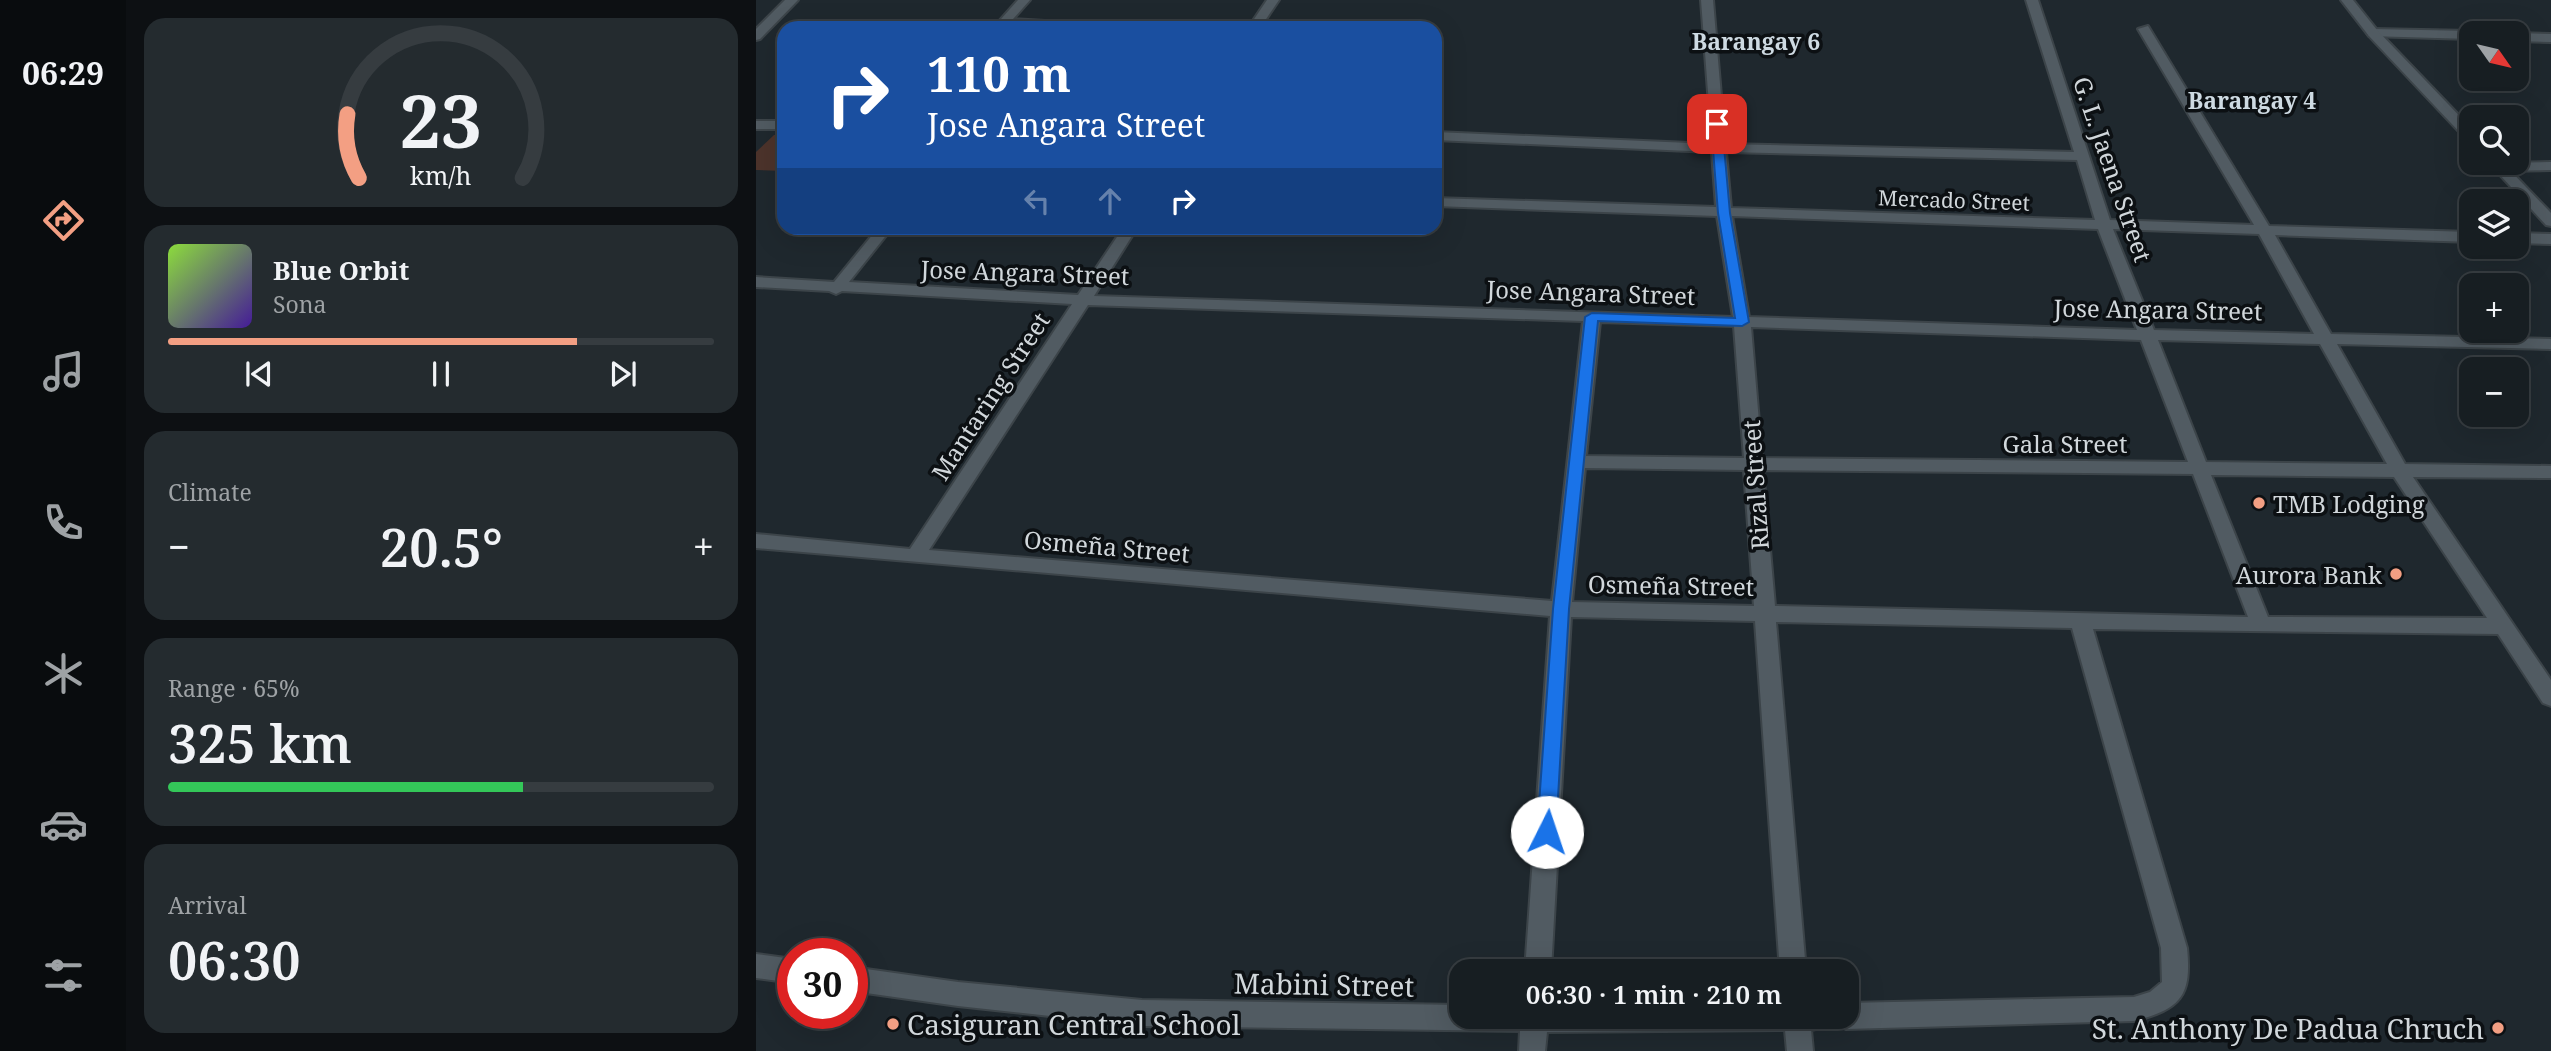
<!DOCTYPE html>
<html lang="en">
<head>
<meta charset="utf-8">
<style>
  body { margin:0; font-family:"Noto Serif",serif; background:#242b2f; color:#f1f3f6; height:100vh; display:flex; flex-direction:column; font-size:26px; white-space:nowrap }
  * { box-sizing:border-box; margin:0 }
  p { font-size:23px; color:#9ea2a5 }
  .icon { flex:none; width:38px; height:38px; fill:none; stroke:currentColor; stroke-width:2; stroke-linecap:round; stroke-linejoin:round }
  .map { position:relative; flex:1; overflow:hidden }
  .side { display:flex; flex-direction:column; gap:18px; padding:18px; background:#0d1013; width:630px }
  .side>* { flex:none }
  .top-card { position:absolute; left:21px; top:21px; width:665px; height:214px; border-radius:21px; box-shadow:0 7px 28px #0002,0 0 0 2px #363c40; background:#1a4fa0; color:#fff; overflow:hidden }
  .needle { width:46px; rotate:124deg }
  .tools { position:absolute; left:1703px; top:21px; display:grid; gap:14px }
  .tools a { display:grid; place-items:center; width:70px; height:70px; border-radius:14px; background:#171e22; box-shadow:0 7px 28px #0002,0 0 0 2px #363c40; font-size:35px }
  .speed { position:absolute; left:21px; top:938px; display:flex; gap:14px; font-size:35px; font-weight:700; text-align:center }
  .speed>* { display:grid; place-content:center; width:91px; height:91px; border-radius:50%; background:#171e22; box-shadow:0 7px 28px #0002,0 0 0 2px #363c40; line-height:1 }
  .speed .limit { border:10px solid #d22; background:#fff; color:#111 }
  .pin { position:absolute; display:grid; place-items:center; width:60px; height:60px; color:#fff; margin:-30px; border-radius:14px; box-shadow:0 4px 10px #0006 }
  .me { position:absolute; width:77px; margin:-38px; rotate:4deg; stroke-linejoin:round; filter:drop-shadow(0 0 5px #0008) }
  .turn { display:flex; align-items:center; gap:24px; height:147px; padding:0 35px; font-size:32px }
  .turn .icon { width:91px; height:91px; stroke-width:2.5 }
  .turn b { display:block; font-size:49px; line-height:60px }
  .lanes { display:flex; align-items:center; height:66px; padding:0 35px; background:#0003; justify-content:center; gap:35px; direction:ltr }
  .lanes .off { opacity:.35 }
  .big { font-size:52px; font-weight:600; line-height:1.1 }
  .side .card { flex:1; display:flex; flex-direction:column; justify-content:center; gap:10px; min-width:0; padding:0 24px; border-radius:21px; background:#242b2f }
  .side .dial { align-items:center; gap:0 }
  .dial svg { height:182px; overflow:visible; fill:none; stroke:#363c40; stroke-width:7; stroke-linecap:round; text-anchor:middle }
  .dial text { fill:#f1f3f6; stroke:none }
  .song { display:flex; align-items:center; gap:21px }
  .cover { width:84px; height:84px; border-radius:10px; background:linear-gradient(135deg,hsl(90 70% 55%),hsl(260 70% 35%)) }
  .played { height:7px; border-radius:4px; background:linear-gradient(90deg,#f39f83 75%,#363c40 75%) }
  .keys { display:flex; justify-content:space-around; direction:ltr }
  .heat { display:flex; justify-content:space-between; align-items:center; font-size:38px; direction:ltr }
  .charge { height:10px; border-radius:5px; background:linear-gradient(90deg,#34c759 65%,#363c40 0) }
  .trip { position:absolute; left:693px; top:959px; width:410px; height:70px; border-radius:21px; background:#171e22; box-shadow:0 7px 28px #0002,0 0 0 2px #363c40; font-weight:600; line-height:70px; text-align:center }
  main { display:flex; flex:1; min-height:0 }
  .tabs { display:flex; flex-direction:column; width:126px; justify-content:space-around; align-items:center; background:#090c0e; color:#9ea2a5 }
  .tabs .icon { width:49px; height:49px }
  .tabs .on { color:#f39f83 }
  .tabs b { font-size:32px; color:#f1f3f6 }
  .map>svg:first-child { display:block }
</style>
</head>
<body>
<main>
<nav class="tabs">
<b>06:29</b>
<svg class="icon on" aria-label="directions" viewBox="0 0 24 24"><path d="M12 3l9 9-9 9-9-9zM9 14v-3h6M13 9l2 2-2 2"/></svg>
<svg class="icon" aria-label="music" viewBox="0 0 24 24"><path d="M9 18V5l10-2v13"/><circle cx="6" cy="18" r="3"/><circle cx="16" cy="16" r="3"/></svg>
<svg class="icon" aria-label="phone" viewBox="0 0 24 24"><path d="M5 4h4l2 5-3 2q2 4 5 5l2-3 5 2v4C11 20 4 13 5 4z"/></svg>
<svg class="icon" aria-label="climate" viewBox="0 0 24 24"><path d="M12 3v18M4 7l16 10M4 17L20 7"/></svg>
<svg class="icon" aria-label="car" viewBox="0 0 24 24"><path d="M5 17H2v-5l4-1 3-4h7l3 4 3 1v5h-3M9 17h6M6 11h13"/><circle cx="7" cy="17" r="2"/><circle cx="17" cy="17" r="2"/></svg>
<svg class="icon" aria-label="filters" viewBox="0 0 24 24"><path d="M4 7h16M4 17h16"/><circle cx="9" cy="7" r="2"/><circle cx="15" cy="17" r="2"/></svg>
</nav>
<section class="side">
<div class="card dial"><svg viewBox="0 0 100 80">
<path d="M14 69A42 42 0 1 1 86 69"/>
<path d="M14 69A42 42 0 0 1 9 41" stroke="#f39f83"/>
<text x="50" y="56" font-size="32" font-weight="700">23</text>
<text x="50" y="72" font-size="11">km/h</text>
</svg></div>
<div class="card">
<div class="song"><i class="cover"></i><div><b>Blue Orbit</b><p>Sona</p></div></div>
<div class="played"></div>
<div class="keys"><svg class="icon" aria-label="previous" viewBox="0 0 24 24"><path d="M18 5L8 12l10 7zM5 5v14"/></svg><svg class="icon" aria-label="pause" viewBox="0 0 24 24"><path d="M8 5v14M16 5v14"/></svg><svg class="icon" aria-label="next" viewBox="0 0 24 24"><path d="M6 5l10 7-10 7zM19 5v14"/></svg></div>
</div>
<div class="card"><p>Climate</p>
<div class="heat"><a>−</a><b class="big">20.5°</b><a>+</a></div>
</div>
<div class="card"><p>Range · 65%</p><b class="big">325 km</b><div class="charge"></div></div>
<div class="card"><p>Arrival</p><b class="big">06:30</b></div>
</section>
<div class="map">
<svg width="1795" height="1051" viewBox="0 0 1795 1051">
  <rect width="100%" height="100%" fill="#1f282e"/>
  <path fill="#4c332b" d="M18,135h10v36l-28,-1v-18z"/>
  <g fill="none" stroke-linecap="round" stroke-linejoin="round">
    <defs>
      <path id="minor" d="M29,0h13l-38,39 -4,1v-11z
        M262,0h12l-17,19 82,5 6,4 -94,-2 -14,2z
        M511,0h12l-19,28h-12z
        M945,0h12l12,144 349,8 -48,-152h12l72,220 144,5 -116,-196 10,-3 121,200 202,6v10l-196,-7 56,99 220,5v10l-214,-5 68,120 146,2v12l-138,-1 138,203v26l-8,-3 -45,-69 -405,-5 94,319c5,49 -7,61 -53,73l-288,8 -9,-4 -4,-8h13v-14l288,-6 16,-5 12,-10 -1,-34 -89,-320 -296,-6 30,349h-26l-25,-350 -184,-4 -20,354h-26l25,-355 -794,-68v-14l154,15 162,-245 -230,-13 -6,3 -7,-3 -73,-4v-10l78,5 44,-54h14l-43,54 229,13 45,-67h14l-43,68 639,21 -16,-101 -282,-10v-8l281,9 -4,-55 -277,-12v-8l277,12zM970,152l351,8 18,60 -364,-12zM976,216l366,13 39,101 -388,-13zM1357,229l146,5 55,100 -160,-4zM332,305l495,16 -31,280 -623,-51zM844,322l134,4 10,132 -158,-2zM995,327l390,13 47,122 -426,-4zM1402,340l162,4 67,120 -181,-2zM829,468l159,2 10,136 -182,-4zM1007,470l430,4 55,143 -473,-11zM1455,475l183,2 93,141 -219,-1z
        M1617,29l98,2 5,2h-5v6l-102,-3 -2,-3z
        M1760,33l35,1v8l-35,-1z
        M0,121h28v8h-28z
        M1795,162v8l-50,1 -7,-4 7,-4z
        M1760,233l35,1v10l-35,-1z
        M0,954l37,5v24l-37,-5z
        M96,967l106,15 184,18 319,5v12h372l-4,9 -18,4 2,21h-26l-2,-21 -238,2 -2,19h-26l1,-20 -378,-5 -184,-20 -106,-15z"/>
      <path id="secondary" d="M1585,0h12l24,30 94,98v12l-5,-1 -97,-103z
        M1733,163h14l48,50v13l-5,-1z"/>
    </defs>
    <use href="#minor" stroke="#3c4449" stroke-width="4"/>
    <use href="#secondary" stroke="#3c4449" stroke-width="4"/>
    <use href="#minor" fill="#515b62" fill-rule="evenodd"/>
    <use href="#secondary" fill="#515b62" fill-rule="evenodd"/>
  </g>
  <path fill="#1a73e8" stroke="#114b97" stroke-width="2" d="M961,120l5,4 8,89 19,109 -7,4 -144,-5 -29,288 -13,223 -2,6 -7,3 -7,-3 -3,-6 16,-223 32,-292 7,-4 143,5 -17,-105 -7,-89z"/>
  <g fill="#f39f83" stroke="#0c1013" stroke-width="2.5">
    <circle cx="1503" cy="503" r="7"/>
    <circle cx="1640" cy="574" r="7"/>
    <circle cx="137" cy="1024" r="7"/>
    <circle cx="1742" cy="1028" r="7"/>
  </g>
  <g text-anchor="middle" dominant-baseline="central" stroke-width="7" stroke-linejoin="round" paint-order="stroke">
    <g font-size="21" fill="#d1d7db" stroke="#0c1013">
      <text transform="translate(1198 200) rotate(2)">Mercado Street</text>
    </g>
    <g font-size="23" font-weight="bold" fill="#cedae2" stroke="#0c1013">
      <text x="1000" y="41">Barangay 6</text>
      <text x="1496" y="100">Barangay 4</text>
    </g>
    <g font-size="24" fill="#d1d7db" stroke="#0c1013">
      <text transform="translate(1357 169) rotate(71)">G. L. Jaena Street</text>
      <text transform="translate(269 272) rotate(2)">Jose Angara Street</text>
      <text transform="translate(835 292) rotate(2)">Jose Angara Street</text>
      <text transform="translate(1402 309) rotate(1)">Jose Angara Street</text>
      <text transform="translate(234 396) rotate(-57)">Mantaring Street</text>
      <text x="1309" y="443">Gala Street</text>
      <text transform="translate(999 485) rotate(-94)">Rizal Street</text>
      <text transform="translate(351 546) rotate(5)">Osmeña Street</text>
      <text transform="translate(915 585) rotate(1)">Osmeña Street</text>
    </g>
    <g font-size="24" fill="#d1d7db" stroke="#0c1013" text-anchor="start">
      <text x="1517" y="503">TMB Lodging</text>
      <text x="1626" y="574" text-anchor="end">Aurora Bank</text>
    </g>
    <g font-size="28" fill="#d1d7db" stroke="#0c1013">
      <text transform="translate(568 984) rotate(1)">Mabini Street</text>
    </g>
    <g font-size="28" fill="#d1d7db" stroke="#0c1013" text-anchor="start">
      <text x="151" y="1024">Casiguran Central School</text>
      <text x="1728" y="1028" text-anchor="end">St. Anthony De Padua Chruch</text>
    </g>
  </g>
</svg>
<div class="tools">
<a><svg class="needle" viewBox="-14 -14 28 28"><path d="M0-13l5 13h-10z" fill="#e53935"/><path d="M0 13l5-13h-10z" fill="#9ea2a5"/></svg></a>
<a><svg class="icon" aria-label="search" viewBox="0 0 24 24"><circle cx="10" cy="10" r="6"/><path d="M15 15l6 6"/></svg></a>
<a><svg class="icon" aria-label="layers" viewBox="0 0 24 24"><path d="M12 4l9 5-9 5-9-5zM3 14l9 5 9-5"/></svg></a>
<a>+</a>
<a>−</a>
</div>
<div class="speed"><div class="limit">30</div></div>
<div class="pin" style="left:961px;top:124px;background:#d93025"><svg class="icon" aria-label="arrive" viewBox="0 0 24 24"><path d="M6 21V4h12l-3 4 3 4H6"/></svg></div>
<svg class="me" style="left:791px;top:832px" viewBox="-20 -20 40 40"><circle r="19" fill="#fff"/><path d="M0-13L10 11 0 6-10 11z" fill="#1a73e8"/></svg>
<div class="trip">06:30 · 1 min · 210 m</div>
<div class="top-card">
<div class="turn"><svg class="icon" aria-label="right" viewBox="0 0 24 24"><path d="M7 20v-9h11M14 6l5 5-5 5"/></svg><div><b>110 m</b>Jose Angara Street</div></div>
<div class="lanes"><svg class="icon off" aria-label="left" viewBox="0 0 24 24"><path d="M17 20v-9H6M10 6l-5 5 5 5"/></svg><svg class="icon off" aria-label="ahead" viewBox="0 0 24 24"><path d="M12 20V5M6 11l6-6 6 6"/></svg><svg class="icon" aria-label="right" viewBox="0 0 24 24"><path d="M7 20v-9h11M14 6l5 5-5 5"/></svg></div>
</div>
</div>
</main>
</body>
</html>
